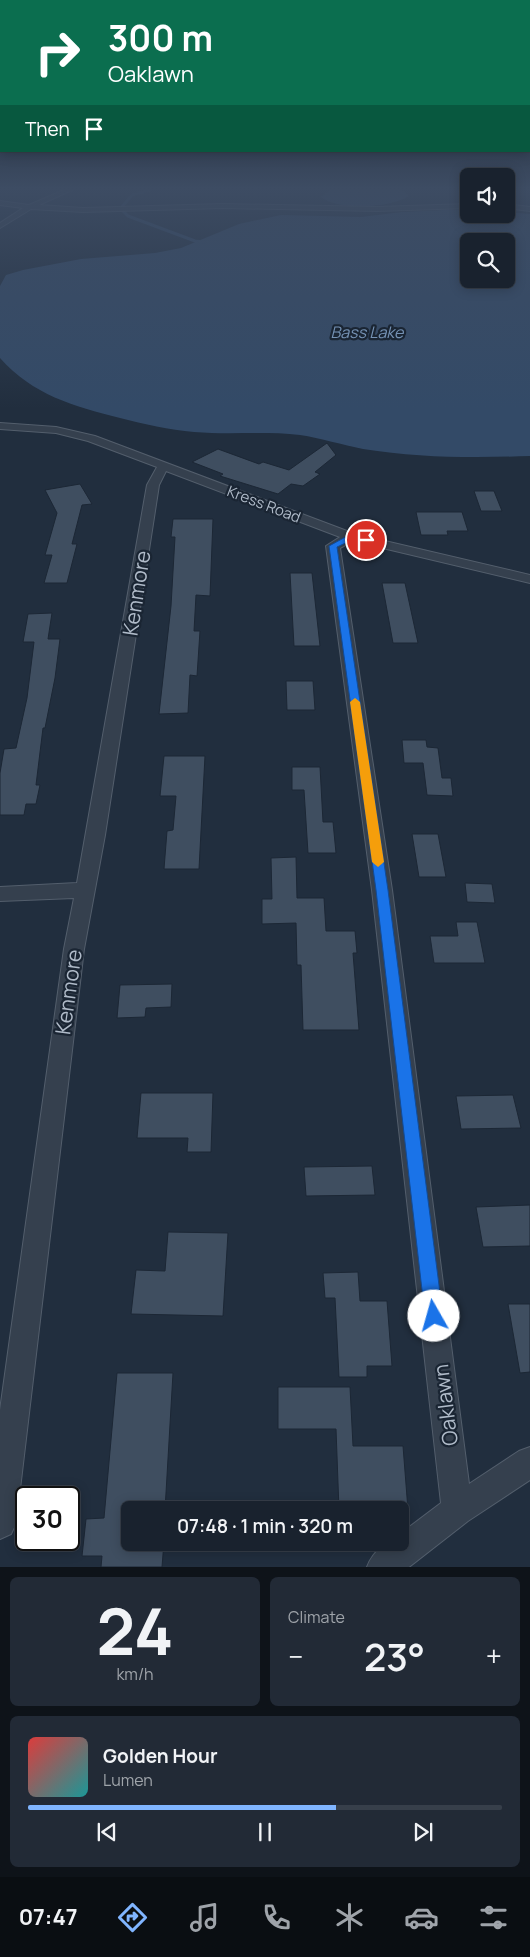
<!DOCTYPE html>
<html lang="en">
<head>
<meta charset="utf-8">
<style>
  body { margin:0; font-family:Manrope,sans-serif; background:#222a36; color:#f1f3f6; height:100vh; display:flex; flex-direction:column; font-size:19px; white-space:nowrap }
  * { box-sizing:border-box; margin:0 }
  p { font-size:16px; color:#9fa4aa }
  .icon { flex:none; width:28px; height:28px; fill:none; stroke:currentColor; stroke-width:2; stroke-linecap:round; stroke-linejoin:round }
  .map { position:relative; height:1567px; overflow:hidden }
  .side { display:flex; flex-direction:column; gap:10px; padding:10px; background:#0e1319; flex:1 }
  .side>* { flex:none }
  .banner { position:absolute; left:0px; top:0px; width:530px; height:152px; box-shadow:0 2px 12px #0003,0 0 0 1px #373f4a; background:#0b6e4f; color:#fff; overflow:hidden }
  .fabs { position:absolute; left:460px; top:168px; display:grid; gap:10px }
  .fabs a { display:grid; place-items:center; width:55px; height:55px; border-radius:8px; background:#19222e; box-shadow:0 2px 12px #0003,0 0 0 1px #373f4a; font-size:25px }
  .speed { position:absolute; left:15px; top:1486px; display:flex; gap:10px; font-size:25px; font-weight:700; text-align:center }
  .speed>* { display:grid; place-content:center; width:65px; height:65px; border-radius:50%; background:#19222e; box-shadow:0 2px 12px #0003,0 0 0 1px #373f4a; line-height:1 }
  .speed .limit { border:2px solid #111; border-radius:8px; background:#fff; color:#111 }
  .pin { position:absolute; display:grid; place-items:center; width:42px; height:42px; color:#fff; margin:-21px; border:2px solid #fff; border-radius:50%; box-shadow:0 1px 5px #0007 }
  .me { position:absolute; width:55px; margin:-28px; rotate:353deg; stroke-linejoin:round; filter:drop-shadow(0 0 4px #0008) }
  .turn { display:flex; align-items:center; gap:18px; height:105px; padding:0 25px; font-size:22px }
  .turn .icon { width:65px; height:65px; stroke-width:2.5 }
  .turn b { display:block; font-size:35px; line-height:42px }
  .then { display:flex; align-items:center; height:48px; padding:0 25px; background:#0003; gap:10px; font-size:19px }
  .big { font-size:38px; font-weight:600; line-height:1.1 }
  .side .card { flex:1; display:flex; flex-direction:column; justify-content:center; gap:8px; min-width:0; padding:0 18px; border-radius:8px; background:#222a36 }
  .side .dial { align-items:center; gap:0 }
  .dial b { font-size:65px; line-height:1 }
  .song { display:flex; align-items:center; gap:15px }
  .cover { width:60px; height:60px; border-radius:8px; background:linear-gradient(135deg,hsl(0 70% 55%),hsl(180 70% 35%)) }
  .played { height:5px; border-radius:2px; background:linear-gradient(90deg,#80b5ff 65%,#373f4a 65%) }
  .keys { display:flex; justify-content:space-around; direction:ltr }
  .heat { display:flex; justify-content:space-between; align-items:center; font-size:28px; direction:ltr }
  .side .tiles { flex:1; display:grid; gap:10px; grid-template-columns:1fr 1fr }
  .card:last-child { grid-column:span 2 }
  .trip { position:absolute; left:121px; top:1501px; width:288px; height:50px; border-radius:8px; background:#19222e; box-shadow:0 2px 12px #0003,0 0 0 1px #373f4a; font-weight:600; line-height:50px; text-align:center }
  .tabs { display:flex; height:80px; justify-content:space-around; align-items:center; background:#0a0e12; color:#9fa4aa }
  .tabs .icon { width:35px; height:35px }
  .tabs .current { color:#80b5ff }
  .tabs b { font-size:22px; color:#f1f3f6 }
  .map>svg:first-child { display:block }
</style>
</head>
<body>
<div class="map">
<svg width="530" height="1567" viewBox="0 0 530 1567">
  <rect width="100%" height="100%" fill="#212e3e"/>
  <path fill="#334a67" fill-rule="evenodd" d="M330,190h72l7,6c-18,12 -71,15 -88,1z
    M445,210h24v4h37v-2l24,2v242c-56,2 -111,2 -167,-7 -21,-4 -42,-11 -63,-14 -35,-4 -71,0 -106,-3 -25,-2 -50,-8 -74,-14 -47,-12 -87,-23 -120,-60v-72l6,-11 17,-5 58,-11 74,-6 26,-5 58,-24 42,-9 80,2 41,-5zM469,241h37v38h-37z"/>
  <g fill="none" stroke-linecap="round" stroke-linejoin="round">
    <path stroke="#334a67" stroke-width="3" d="M121,208l11,-13 18,-5
      M122,210l6,6 67,25 10,1"/>
  </g>
  <path fill="#3f4e60" stroke="#1c2735" d="M327,443l9,12 -21,17 5,2 -17,12 -12,-2 -13,10 -58,-18 3,-2 -31,-12 26,-13 41,15 4,-2 26,8z
    M80,484l12,20 -10,1 -10,39h5l-10,39h-23l8,-28h-7l12,-42 -12,-23z
    M474,491h20l8,20h-21z
    M416,512h46l6,19h-21l1,4h-27z
    M173,519h40l-3,77 -14,-1 -2,36h6l-3,45 -7,-1 -2,38 -29,1 12,-108 4,-69h-4z
    M290,573h22l8,73h-26z
    M382,583h23l13,60h-25z
    M52,613l-4,26h12l-5,39 -10,50h-2l-7,57h4l-4,19h-10l-2,11h-24v-42l4,-24 12,-1 11,-50 7,-56h-11l5,-28z
    M286,681h27l2,29h-28z
    M402,740h24l1,7 11,1 4,30h9l2,18 -26,-1 -4,-32h-19z
    M164,756h41l-6,113h-35l3,-38 6,-1 3,-34h-16z
    M292,767h28l3,55h10l3,31h-28l-4,-63h-12z
    M412,834h26l8,43h-27z
    M296,857l1,41h27l2,33h29l2,22h-4l6,77h-56l-2,-65h-4l-1,-42 -34,1v-25h10l-1,-41z
    M465,883l27,1 3,19 -28,-1z
    M456,922h21l8,41h-51l-4,-27h28z
    M172,984l-1,23 -25,1 -1,9 -28,1 3,-33z
    M141,1093h72l-2,59h-24l1,-14h-51z
    M513,1095l8,33 -60,1 -5,-33z
    M372,1166l3,29 -69,1 -2,-29z
    M530,1205v41l-47,1 -7,-40z
    M168,1232l60,1 -5,83 -92,-2 5,-44 29,1z
    M358,1272l2,29h27l5,65h-25v11h-28l-4,-79h-10l-2,-25z
    M508,1304h22v68l-10,1z
    M117,1373h56l-8,137h-35v32h34l-2,25h-61l1,-11h-20l4,-37 18,-1z
    M278,1387h72l3,59h50l5,64h-69l-3,-81h-58z"/>
  <g fill="none" stroke-linecap="round" stroke-linejoin="round">
    <defs>
      <path id="minor" d="M64,190h8l-33,15 44,3 140,-4 154,3 92,-3v4l-92,3 -154,-3 -140,4 -52,-3 -31,19v-5l23,-15 -23,-3v-4l29,4z
        M506,204l24,3v4l-24,-3z
        M0,423l56,4 39,9 260,98 175,41v8l-177,-42 -13,7 52,342 77,594 50,-33 11,-4v33l-62,41 -59,46h-42c6,-15 17,-25 33,-25v-8l41,-31 -69,-613 -46,-344 14,-9 -174,-66 -7,14 -54,350 -21,114 -68,574 -5,11 -11,5v-129l64,-461 10,-51 -74,3v-14l77,-4 70,-398 10,-18 -69,-26 -32,-8 -56,-4z"/>
    </defs>
    <use href="#minor" stroke="#535e6c" stroke-width="2"/>
    <use href="#minor" fill="#35404e" fill-rule="evenodd"/>
  </g>
  <linearGradient id="sky" x2="0" y2="1"><stop stop-color="#121922"/><stop offset="0.46" stop-color="#3d4c63"/><stop offset="1" stop-color="#3d4c63" stop-opacity="0"/></linearGradient>
  <rect width="530" height="409" fill="url(#sky)"/>
  <path fill="#1a73e8" stroke="#114b97" d="M351,534l19,6 -4,3 -14,-3 -15,7 51,343 55,426 -3,7 -6,2 -6,-2 -3,-7 -49,-426 -47,-344z"/>
  <path fill="#f59e0b" d="M355,698l5,4 24,160 -6,5 -6,-5 -22,-160z"/>
  <g text-anchor="middle" dominant-baseline="central" stroke-width="4.5" stroke-linejoin="round" paint-order="stroke">
    <g font-size="15" fill="#b0bbc9" stroke="#1a2533">
      <text transform="translate(264 504) rotate(21)">Kress Road</text>
    </g>
    <g font-size="16" font-style="italic" fill="#7592b4" stroke="#1a2533">
      <text x="367" y="332">Bass Lake</text>
    </g>
    <g font-size="21" fill="#b0bbc9" stroke="#1a2533">
      <text transform="translate(136 593) rotate(-81)">Kenmore</text>
      <text transform="translate(68 992) rotate(-82)">Kenmore</text>
      <text transform="translate(445 1405) rotate(-97)">Oaklawn</text>
    </g>
  </g>
</svg>
<div class="fabs">
<a><svg class="icon" aria-label="sound" viewBox="0 0 24 24"><path d="M4 9h4l5-4v14l-5-4H4zM17 9q2 3 0 6"/></svg></a>
<a><svg class="icon" aria-label="search" viewBox="0 0 24 24"><circle cx="10" cy="10" r="6"/><path d="M15 15l6 6"/></svg></a>
</div>
<div class="speed"><div class="limit">30</div></div>
<div class="pin" style="left:366px;top:540px;background:#d93025"><svg class="icon" aria-label="arrive" viewBox="0 0 24 24"><path d="M6 21V4h12l-3 4 3 4H6"/></svg></div>
<svg class="me" style="left:434px;top:1316px" viewBox="-20 -20 40 40"><circle r="19" fill="#fff"/><path d="M0-13L10 11 0 6-10 11z" fill="#1a73e8"/></svg>
<div class="trip">07:48 · 1 min · 320 m</div>
<div class="banner">
<div class="turn"><svg class="icon" aria-label="right" viewBox="0 0 24 24"><path d="M7 20v-9h11M14 6l5 5-5 5"/></svg><div><b>300 m</b>Oaklawn</div></div>
<div class="then">Then<svg class="icon" aria-label="arrive" viewBox="0 0 24 24"><path d="M6 21V4h12l-3 4 3 4H6"/></svg></div>
</div>
</div>
<section class="side">
<div class="tiles">
<div class="card dial"><b>24</b><p>km/h</p></div>
<div class="card"><p>Climate</p>
<div class="heat"><a>−</a><b class="big">23°</b><a>+</a></div>
</div>
<div class="card">
<div class="song"><i class="cover"></i><div><b>Golden Hour</b><p>Lumen</p></div></div>
<div class="played"></div>
<div class="keys"><svg class="icon" aria-label="previous" viewBox="0 0 24 24"><path d="M18 5L8 12l10 7zM5 5v14"/></svg><svg class="icon" aria-label="pause" viewBox="0 0 24 24"><path d="M8 5v14M16 5v14"/></svg><svg class="icon" aria-label="next" viewBox="0 0 24 24"><path d="M6 5l10 7-10 7zM19 5v14"/></svg></div>
</div>
</div>
</section>
<nav class="tabs">
<b>07:47</b>
<svg class="icon current" aria-label="directions" viewBox="0 0 24 24"><path d="M12 3l9 9-9 9-9-9zM9 14v-3h6M13 9l2 2-2 2"/></svg>
<svg class="icon" aria-label="music" viewBox="0 0 24 24"><path d="M9 18V5l10-2v13"/><circle cx="6" cy="18" r="3"/><circle cx="16" cy="16" r="3"/></svg>
<svg class="icon" aria-label="phone" viewBox="0 0 24 24"><path d="M5 4h4l2 5-3 2q2 4 5 5l2-3 5 2v4C11 20 4 13 5 4z"/></svg>
<svg class="icon" aria-label="climate" viewBox="0 0 24 24"><path d="M12 3v18M4 7l16 10M4 17L20 7"/></svg>
<svg class="icon" aria-label="car" viewBox="0 0 24 24"><path d="M5 17H2v-5l4-1 3-4h7l3 4 3 1v5h-3M9 17h6M6 11h13"/><circle cx="7" cy="17" r="2"/><circle cx="17" cy="17" r="2"/></svg>
<svg class="icon" aria-label="filters" viewBox="0 0 24 24"><path d="M4 7h16M4 17h16"/><circle cx="9" cy="7" r="2"/><circle cx="15" cy="17" r="2"/></svg>
</nav>
</body>
</html>
